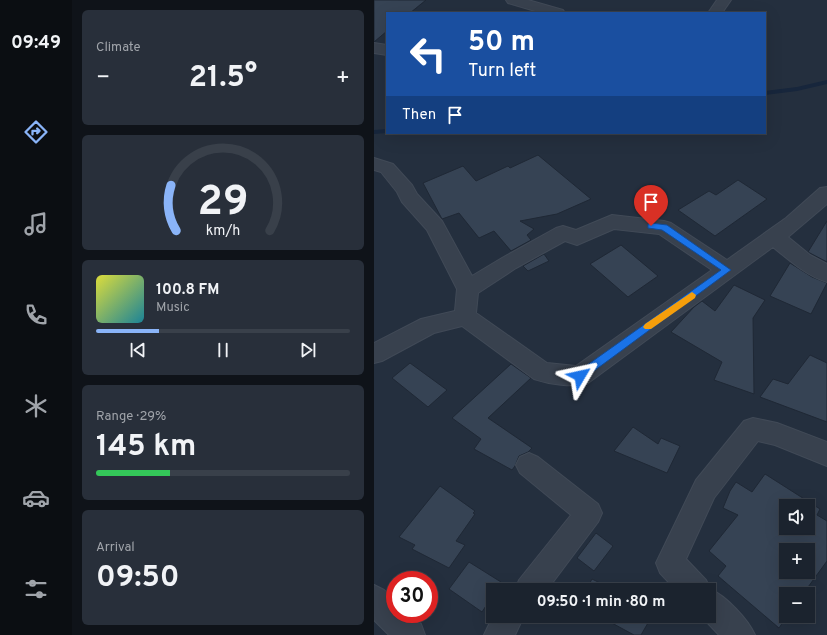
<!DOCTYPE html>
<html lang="en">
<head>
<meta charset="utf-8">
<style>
  body { margin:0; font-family:Overpass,sans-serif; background:#282f3a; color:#f1f3f6; height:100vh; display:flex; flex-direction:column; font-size:15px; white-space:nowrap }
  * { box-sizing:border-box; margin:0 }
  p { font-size:13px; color:#a0a4aa }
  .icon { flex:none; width:22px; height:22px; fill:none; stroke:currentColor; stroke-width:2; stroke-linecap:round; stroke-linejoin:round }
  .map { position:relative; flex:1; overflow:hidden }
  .details { display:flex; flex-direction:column; gap:10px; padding:10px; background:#0f1319; width:302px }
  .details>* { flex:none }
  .banner { position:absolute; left:12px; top:12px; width:380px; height:122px; border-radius:0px; box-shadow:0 4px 16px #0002,0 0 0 1px #39404a; background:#1a4fa0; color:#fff; overflow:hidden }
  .buttons { position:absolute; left:405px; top:499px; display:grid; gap:8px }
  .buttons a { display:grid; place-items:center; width:36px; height:36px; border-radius:0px; background:#1b232e; box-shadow:0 4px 16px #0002,0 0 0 1px #39404a; font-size:20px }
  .speed { position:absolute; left:12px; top:571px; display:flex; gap:8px; font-size:20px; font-weight:700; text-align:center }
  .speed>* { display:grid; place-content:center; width:52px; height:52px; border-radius:50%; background:#1b232e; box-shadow:0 4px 16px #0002,0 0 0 1px #39404a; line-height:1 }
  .speed .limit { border:6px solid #d22; background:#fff; color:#111 }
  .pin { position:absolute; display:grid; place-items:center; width:34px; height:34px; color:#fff; margin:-41px -17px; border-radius:50% 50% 50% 0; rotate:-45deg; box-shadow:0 0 4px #0007 }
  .pin .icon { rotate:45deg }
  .me { position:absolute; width:44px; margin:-22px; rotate:54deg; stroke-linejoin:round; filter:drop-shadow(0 0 3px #0008) }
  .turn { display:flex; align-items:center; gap:14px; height:84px; padding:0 16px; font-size:18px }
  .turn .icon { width:52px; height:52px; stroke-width:2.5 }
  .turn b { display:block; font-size:28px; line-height:34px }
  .then { display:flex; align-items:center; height:38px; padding:0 16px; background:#0003; gap:8px; font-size:15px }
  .big { font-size:30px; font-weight:700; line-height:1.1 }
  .details .card { flex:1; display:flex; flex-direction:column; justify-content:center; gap:6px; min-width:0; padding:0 14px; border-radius:6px; background:#282f3a }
  .details .dial { align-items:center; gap:0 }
  .dial svg { height:104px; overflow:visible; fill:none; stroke:#39404a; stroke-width:7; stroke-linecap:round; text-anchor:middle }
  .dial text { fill:#f1f3f6; stroke:none }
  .song { display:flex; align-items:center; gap:12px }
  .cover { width:48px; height:48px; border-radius:6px; background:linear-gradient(135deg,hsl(60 70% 55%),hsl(190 70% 35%)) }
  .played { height:4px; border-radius:2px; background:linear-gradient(90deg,#8ab4f8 25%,#39404a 25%) }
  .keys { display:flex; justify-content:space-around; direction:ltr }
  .heat { display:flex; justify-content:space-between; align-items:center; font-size:22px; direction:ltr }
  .charge { height:6px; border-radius:3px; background:linear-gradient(90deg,#34c759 29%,#39404a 0) }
  .trip { position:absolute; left:112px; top:583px; width:230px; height:40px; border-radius:0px; background:#1b232e; box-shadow:0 4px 16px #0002,0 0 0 1px #39404a; font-weight:700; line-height:40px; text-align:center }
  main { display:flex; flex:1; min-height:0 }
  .menu { display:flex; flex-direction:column; width:72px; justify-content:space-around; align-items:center; background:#0b0e12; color:#a0a4aa }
  .menu .icon { width:28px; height:28px }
  .menu .selected { color:#8ab4f8 }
  .menu b { font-size:18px; color:#f1f3f6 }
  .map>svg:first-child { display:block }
</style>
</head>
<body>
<main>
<nav class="menu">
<b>09:49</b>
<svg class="icon selected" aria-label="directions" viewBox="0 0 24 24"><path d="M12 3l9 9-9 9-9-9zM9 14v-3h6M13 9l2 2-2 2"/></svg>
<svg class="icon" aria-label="music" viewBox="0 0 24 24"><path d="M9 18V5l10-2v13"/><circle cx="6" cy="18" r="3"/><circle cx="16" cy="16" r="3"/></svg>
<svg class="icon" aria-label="phone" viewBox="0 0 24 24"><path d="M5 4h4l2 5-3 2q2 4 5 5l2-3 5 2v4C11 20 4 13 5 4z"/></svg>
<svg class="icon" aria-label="climate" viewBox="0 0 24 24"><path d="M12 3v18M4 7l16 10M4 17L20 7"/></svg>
<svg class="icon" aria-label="car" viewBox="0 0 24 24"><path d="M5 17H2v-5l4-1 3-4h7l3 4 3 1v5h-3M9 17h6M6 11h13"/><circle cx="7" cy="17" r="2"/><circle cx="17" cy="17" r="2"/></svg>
<svg class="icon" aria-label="filters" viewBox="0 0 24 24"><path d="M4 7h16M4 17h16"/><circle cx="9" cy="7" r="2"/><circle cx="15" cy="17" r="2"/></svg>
</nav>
<section class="details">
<div class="card"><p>Climate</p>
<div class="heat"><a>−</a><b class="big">21.5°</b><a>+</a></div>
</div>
<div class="card dial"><svg viewBox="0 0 100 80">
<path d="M14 69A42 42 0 1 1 86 69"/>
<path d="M14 69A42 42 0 0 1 10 34" stroke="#8ab4f8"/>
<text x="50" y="56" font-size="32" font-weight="700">29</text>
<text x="50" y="72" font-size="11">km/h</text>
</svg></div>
<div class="card">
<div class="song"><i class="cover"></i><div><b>100.8 FM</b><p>Music</p></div></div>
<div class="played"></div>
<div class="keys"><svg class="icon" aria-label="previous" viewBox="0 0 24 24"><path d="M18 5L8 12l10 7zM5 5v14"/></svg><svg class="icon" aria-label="pause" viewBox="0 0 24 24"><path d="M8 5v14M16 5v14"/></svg><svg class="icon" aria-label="next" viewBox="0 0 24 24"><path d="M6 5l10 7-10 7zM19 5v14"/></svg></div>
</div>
<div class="card"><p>Range · 29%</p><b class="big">145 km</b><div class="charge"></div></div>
<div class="card"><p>Arrival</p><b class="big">09:50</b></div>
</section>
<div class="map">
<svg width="453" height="635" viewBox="0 0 453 635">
  <rect width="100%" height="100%" fill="#242f3e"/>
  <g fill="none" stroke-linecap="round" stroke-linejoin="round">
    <path fill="#17263c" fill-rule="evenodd" d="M453,80v4l-30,7 -32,4v-4l32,-4z
      M13,129v4l-13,1v-4z"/>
  </g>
  <path fill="#364354" stroke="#1f2835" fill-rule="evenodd" d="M0,0h52l-16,13h-23v18l-13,11z
    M164,155l53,44 -34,15 -37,7 14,8 -7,6 4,5 -20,11 -17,-20 -15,7 -20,-25 -17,6 -19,-36 40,-17 13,15 32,-15 2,2z
    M364,180l29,19 -52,37 -37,-26 31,-19 7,4z
    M453,221v41l-19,-10z
    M247,245l37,31 -30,21 -38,-33z
    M170,254l5,7 -21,10 -5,-5z
    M416,263l22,14 15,6 -16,31 -41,-18z
    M360,285l31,15 -12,18 1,76 -40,-14 8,-18 -51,-30 23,-25 8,-6 13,10z
    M436,355l17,8v59l-67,-25 13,-18 15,5z
    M36,363l37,27 -19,17 -36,-29z
    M137,364l20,14 -43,40 44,30 -4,4 -9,4 -4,10 -3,4 -38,-21 7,-10 -29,-21z
    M259,427l25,17 3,-6 19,8 -13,27 -53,-22z
    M391,474l55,35 -3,6 10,6v40l-24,33h-17l1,22 -8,12 -61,-52 8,-10 -17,-15 29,-36 -15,-7 7,-17 6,-9 16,10zM412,506h22v22h-22zM412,550h22v22h-22z
    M66,486l35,25 -2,2 2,1 -19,27 9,4 -16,23 -37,-19 3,-4 -16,-8z
    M222,533l17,13 -19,25 -17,-13z
    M95,562l32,20 -5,8h-3v5l-11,17 -33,-23z
    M218,579l22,11h-28z
    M225,616h53l-11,19h-7z"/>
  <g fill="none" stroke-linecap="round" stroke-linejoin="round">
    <defs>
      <path id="street" d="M132,0h22l35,10 2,3h-23l-34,-10z
        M343,0h14l-9,13h-14z
        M0,43l13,2v10l-13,-2z
        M0,158l19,6 19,21 5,9 25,27 30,55 30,-18 54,-30 7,-2 13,4 36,-15 52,6 7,2 56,37 59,-42 34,-30 7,-1v17l-39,33 22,18 17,9v18c-20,-6 -37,-21 -54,-35l-185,136c-15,5 -39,1 -54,-4l-72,-53 -28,7 -52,28 -8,2v-20l47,-24 34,-8 2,-22 -30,-59 -25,-28 -5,-10 -16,-20 -7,-2zM240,229l45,5 53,36 -136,96 -29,-3 -71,-50 2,-20 38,-25 49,-27 12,4z
        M379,418l24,5 50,19v24l-52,-21 -17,-4 -44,57 -28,61 20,21 4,9c16,7 38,30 45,46h-36l-18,-19h8v-26h-33l-16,-17 -4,-10 40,-83 48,-59z
        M155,453l9,4 60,47 4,9 -4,9 -51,68h-32l4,-10 52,-65 -51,-42 -4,-8 4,-8z
        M0,585l10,5 11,10v14h15l11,10 4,11h-36l-15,-15z
        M119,616h31l-9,19h-31z"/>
    </defs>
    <use href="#street" stroke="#414a57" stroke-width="2"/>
    <use href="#street" fill="#38414e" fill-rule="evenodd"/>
  </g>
  <path fill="#1a73e8" stroke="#114b97" d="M277,223l16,2 64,45 -148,109h-7l-1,-3 1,-3 145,-103 -59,-40 -14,-2v-4z"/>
  <path fill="#f59e0b" d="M318,292l4,3 -1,3 -44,31h-6l-2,-2 2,-3z"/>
</svg>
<div class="buttons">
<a><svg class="icon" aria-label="sound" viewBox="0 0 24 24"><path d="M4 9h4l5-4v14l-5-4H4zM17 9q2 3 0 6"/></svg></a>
<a>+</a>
<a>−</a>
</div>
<div class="speed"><div class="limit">30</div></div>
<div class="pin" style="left:277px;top:226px;background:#d93025"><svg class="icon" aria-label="arrive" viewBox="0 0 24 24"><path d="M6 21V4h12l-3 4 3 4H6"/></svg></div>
<svg class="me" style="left:206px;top:376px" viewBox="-20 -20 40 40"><path d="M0-17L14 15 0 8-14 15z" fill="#1a73e8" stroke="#fff" stroke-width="4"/></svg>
<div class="trip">09:50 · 1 min · 80 m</div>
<div class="banner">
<div class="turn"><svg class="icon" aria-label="left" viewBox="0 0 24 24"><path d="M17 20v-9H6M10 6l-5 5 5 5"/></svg><div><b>50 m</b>Turn left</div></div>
<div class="then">Then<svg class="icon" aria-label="arrive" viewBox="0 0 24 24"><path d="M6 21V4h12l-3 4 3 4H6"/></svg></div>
</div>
</div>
</main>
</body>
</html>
